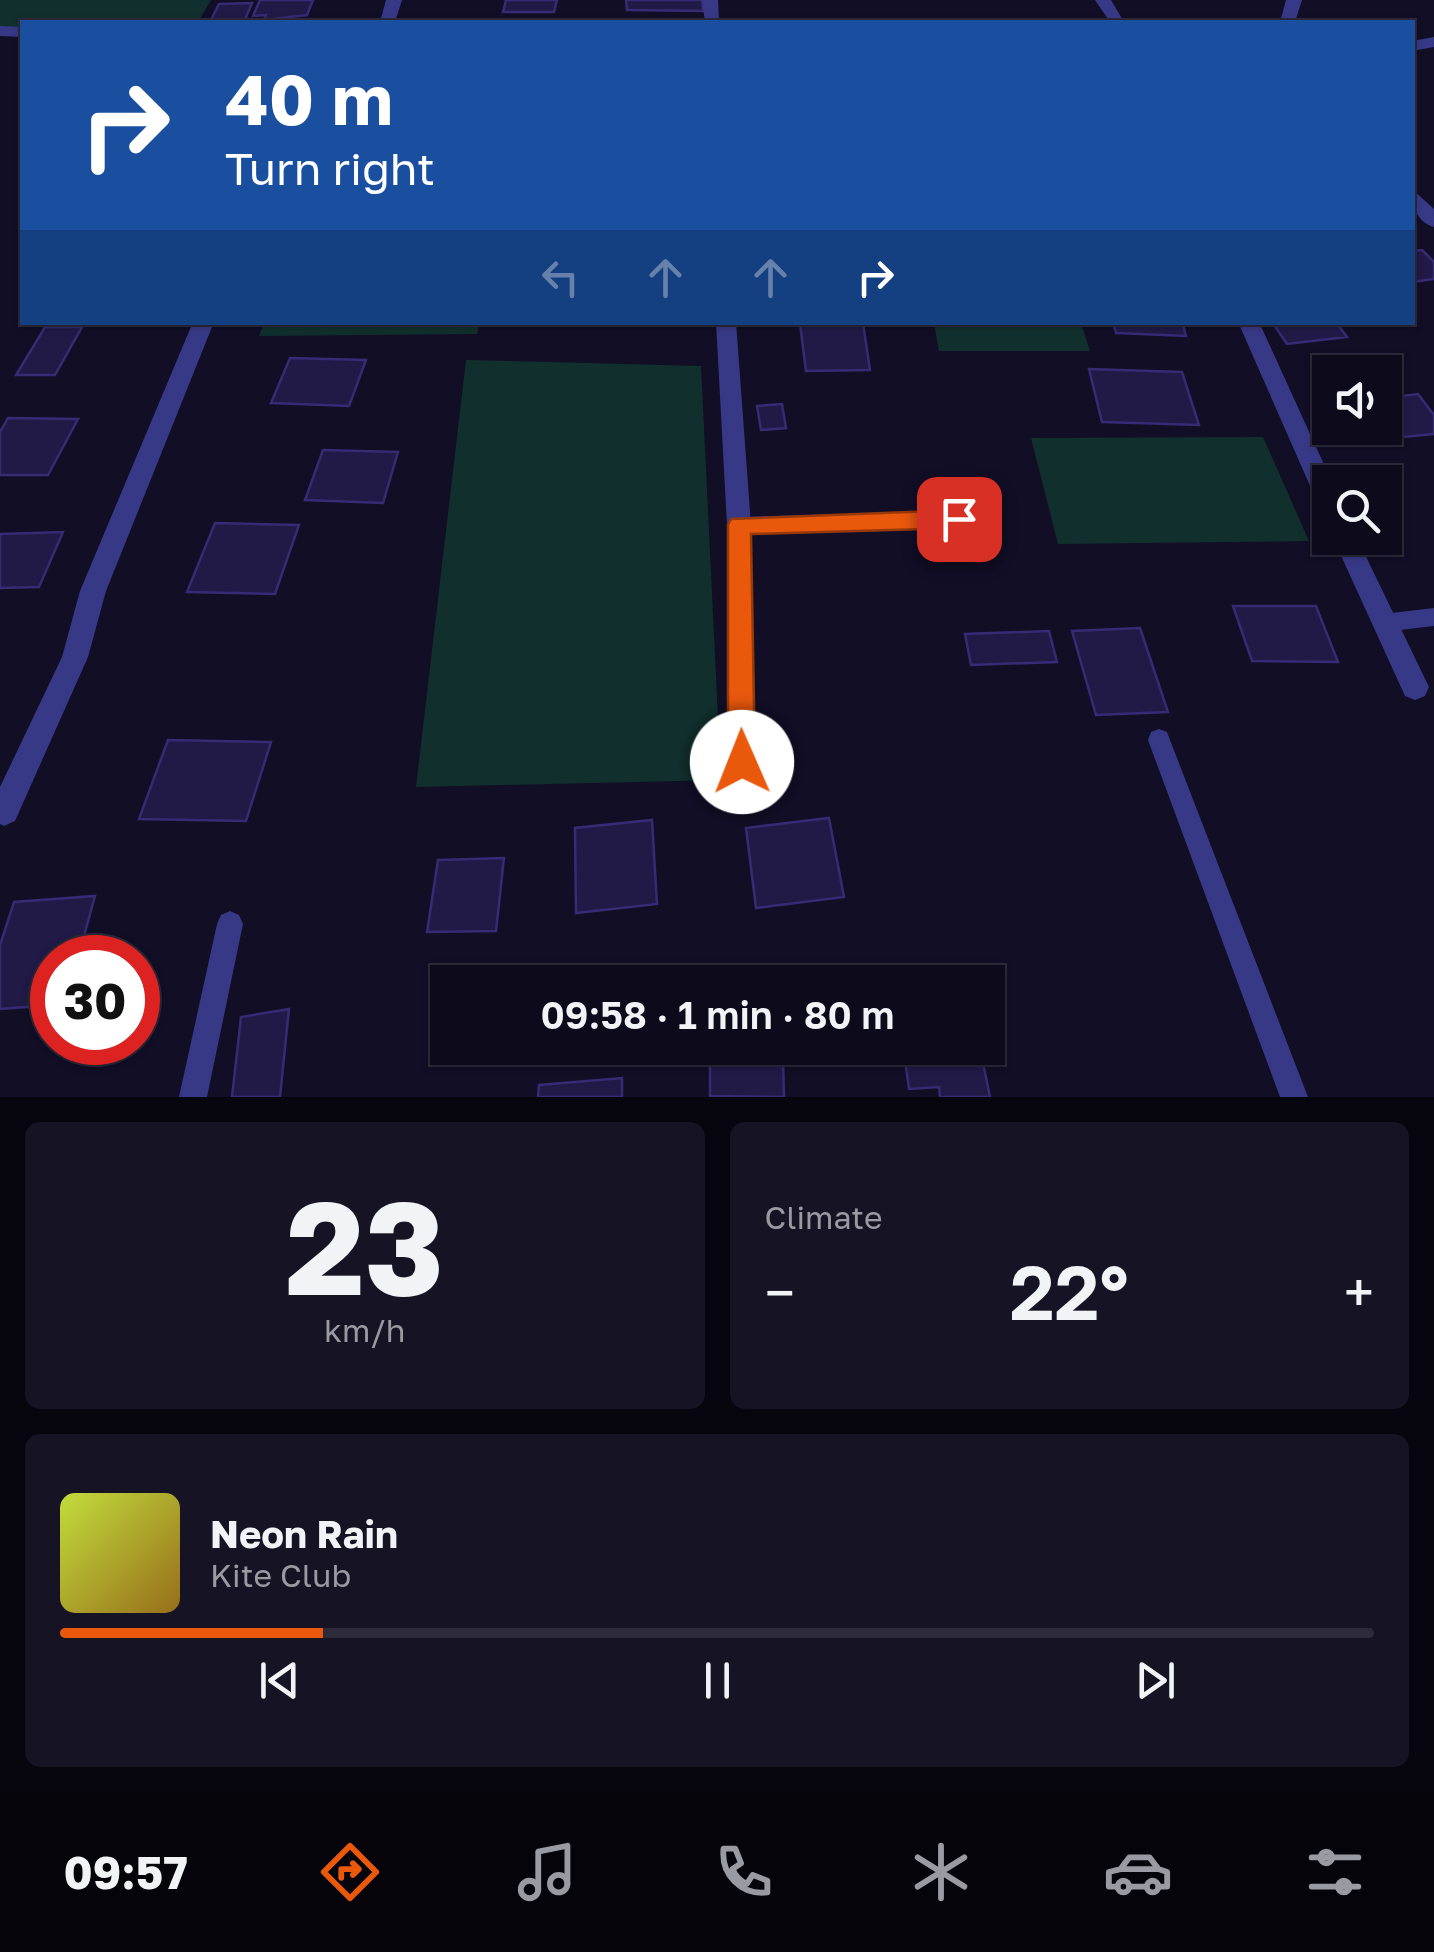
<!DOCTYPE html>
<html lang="en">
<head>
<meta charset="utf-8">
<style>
  body { margin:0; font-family:"Golos Text",sans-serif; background:#161325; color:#f1f3f6; height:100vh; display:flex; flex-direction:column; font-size:38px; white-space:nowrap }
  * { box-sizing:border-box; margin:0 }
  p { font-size:32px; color:#9a9aa3 }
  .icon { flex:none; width:55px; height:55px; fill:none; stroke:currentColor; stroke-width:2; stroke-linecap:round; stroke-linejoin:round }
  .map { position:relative; height:1097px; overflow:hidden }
  .drawer { display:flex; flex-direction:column; gap:25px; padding:25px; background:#07060f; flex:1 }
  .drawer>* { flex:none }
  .guide { position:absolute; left:20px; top:20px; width:1395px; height:305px; border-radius:0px; box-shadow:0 2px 8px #0004,0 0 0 2px #2d2b3b; background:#1a4fa0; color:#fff; overflow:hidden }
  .tools { position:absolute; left:1312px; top:355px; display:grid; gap:20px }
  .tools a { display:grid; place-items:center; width:90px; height:90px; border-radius:0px; background:#0d0a1c; box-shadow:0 2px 8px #0004,0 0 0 2px #2d2b3b; font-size:50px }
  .speed { position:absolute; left:30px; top:935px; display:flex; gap:20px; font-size:50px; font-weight:700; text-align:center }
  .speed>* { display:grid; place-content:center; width:130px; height:130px; border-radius:50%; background:#0d0a1c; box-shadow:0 2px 8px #0004,0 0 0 2px #2d2b3b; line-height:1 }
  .speed .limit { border:15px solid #d22; background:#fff; color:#111 }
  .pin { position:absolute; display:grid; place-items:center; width:85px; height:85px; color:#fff; margin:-42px; border-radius:20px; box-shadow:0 5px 15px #0006 }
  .me { position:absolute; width:110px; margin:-55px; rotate:359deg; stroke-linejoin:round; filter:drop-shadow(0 0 8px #0008) }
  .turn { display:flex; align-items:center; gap:35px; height:210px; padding:0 40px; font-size:45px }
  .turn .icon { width:130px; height:130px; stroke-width:2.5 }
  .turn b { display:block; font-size:70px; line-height:85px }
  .lanes { display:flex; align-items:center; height:95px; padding:0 40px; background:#0003; justify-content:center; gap:50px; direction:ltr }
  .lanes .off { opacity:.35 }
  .big { font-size:75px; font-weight:600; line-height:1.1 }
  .drawer .card { flex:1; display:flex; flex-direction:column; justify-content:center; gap:15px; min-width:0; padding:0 35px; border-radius:15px; background:#161325 }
  .drawer .dial { align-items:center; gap:0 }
  .dial b { font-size:130px; line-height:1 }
  .song { display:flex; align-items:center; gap:30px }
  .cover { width:120px; height:120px; border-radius:15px; background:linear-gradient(135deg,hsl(70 70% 55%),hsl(40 70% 35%)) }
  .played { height:10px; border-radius:5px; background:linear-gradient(90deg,#ea580c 20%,#2d2b3b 20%) }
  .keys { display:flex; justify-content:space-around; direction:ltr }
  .heat { display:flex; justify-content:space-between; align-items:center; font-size:55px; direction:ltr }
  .drawer .tiles { flex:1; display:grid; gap:25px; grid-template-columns:1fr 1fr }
  .card:last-child { grid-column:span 2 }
  .trip { position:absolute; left:430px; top:965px; width:575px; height:100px; border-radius:0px; background:#0d0a1c; box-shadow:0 2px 8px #0004,0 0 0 2px #2d2b3b; font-weight:600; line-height:100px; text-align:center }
  .menu { display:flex; height:160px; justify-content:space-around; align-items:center; background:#05040b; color:#9a9aa3 }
  .menu .icon { width:70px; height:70px }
  .menu .on { color:#ea580c }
  .menu b { font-size:45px; color:#f1f3f6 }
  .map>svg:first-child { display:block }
</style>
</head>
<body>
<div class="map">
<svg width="1434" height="1097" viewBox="0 0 1434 1097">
  <rect width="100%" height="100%" fill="#110e26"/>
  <path fill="#11302d" d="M0,0h211l-13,22h-176v6l-22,-1z
    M264,323l1,-1 214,1 -2,11 -218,2z
    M934,323h147l9,28h-151z
    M466,360l235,6 20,414 -305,7z
    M1263,437l46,104 -251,3 -27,-106z"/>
  <path fill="#211a47" stroke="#362b74" stroke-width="2.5" d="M260,0h53l-6,15 -43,5 2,-5 -13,1z
    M506,0h51l-3,12h-51z
    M626,0h76l1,11 -76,-1z
    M252,3l-8,19h-34l9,-18z
    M1422,250l12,12v17l-22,3v-31z
    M1113,322h69l4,14 -70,-3z
    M1272,322h64l11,15 -60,7z
    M863,323l7,47 -64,1 -6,-47z
    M45,327h37l-27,48h-39z
    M290,358l76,2 -17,46 -78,-3z
    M1089,369l93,3 17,53 -97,-3z
    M1418,394l16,21v19l-52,5 -8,-11h11v-30z
    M782,404l4,24 -25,2 -4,-24z
    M8,418l70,1 -30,56h-48v-43z
    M323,450l75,2 -15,51 -78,-3z
    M215,523l84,2 -24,69 -88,-2z
    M63,532l-24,55 -39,1v-54z
    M1233,606h83l22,56 -86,-1z
    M1140,628l28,84 -72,3 -24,-84z
    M1049,631l8,31 -86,3 -6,-31z
    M168,740l103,2 -25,79 -107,-2z
    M829,818l15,79 -88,11 -10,-80z
    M652,820l5,84 -81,9 -1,-85z
    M504,858l-8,73 -69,1 11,-72z
    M95,896l-17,62h-26v47l-52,4v-64l14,-43z
    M289,1009l-9,88h-48l9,-80z
    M980,1048l10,49h-50l-1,-10 -30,2 -5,-36z
    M710,1057l73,1 1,39 -74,-1z
    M622,1078v19h-84l1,-12z"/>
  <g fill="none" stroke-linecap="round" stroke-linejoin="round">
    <path fill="#383986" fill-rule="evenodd" d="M959,511l7,2 3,6 -3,6 -7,2 -220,6 -7,-2 -3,-6 3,-6 7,-2z
      M1434,608v18l-51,6 -7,-2 -4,-7 4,-7 7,-2z
      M1159,729l8,3 3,8 138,357h-28l-132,-357 3,-8z
      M230,911l9,4 4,9 -36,173h-28l38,-173 4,-9z"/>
    <path fill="#383986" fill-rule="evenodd" d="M386,0h16l-7,22h-15z
      M702,0h16l1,22h-14z
      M1095,0h16l13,22h-14z
      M1286,0h16l-7,22h-15z
      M0,26l22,1v10l-22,-1z
      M1434,37v10l-22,4v-10z
      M1412,189l22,20v18c-18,-5 -22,-22 -22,-38z
      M193,322h21l-108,269 -18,66 -73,164 -11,5 -4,-2v-37l62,-130 18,-66z
      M716,322h20l15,203 5,237 -4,10 -10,4 -10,-4 -4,-10 -1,-237z
      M1238,322h21l73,160 -2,32 -9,-3 -3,-7z
      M1333,538h24l72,149 -4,9 -10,4 -10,-4z"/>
  </g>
  <path fill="#ea580c" stroke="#983908" stroke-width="2.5" d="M959,510l11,9 -11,9 -208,6 4,228 -4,9 -9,4 -10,-4 -4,-9v-237l3,-6z"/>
</svg>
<div class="tools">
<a><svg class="icon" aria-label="sound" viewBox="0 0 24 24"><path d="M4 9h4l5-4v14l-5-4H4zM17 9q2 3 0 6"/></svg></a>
<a><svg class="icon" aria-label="search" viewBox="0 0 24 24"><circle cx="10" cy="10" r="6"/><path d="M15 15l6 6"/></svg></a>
</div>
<div class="speed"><div class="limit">30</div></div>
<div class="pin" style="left:959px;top:519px;background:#d93025"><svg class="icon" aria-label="arrive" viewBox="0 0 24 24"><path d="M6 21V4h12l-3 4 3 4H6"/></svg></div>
<svg class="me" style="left:742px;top:762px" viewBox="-20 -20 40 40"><circle r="19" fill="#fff"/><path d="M0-13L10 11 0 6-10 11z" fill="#ea580c"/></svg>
<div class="trip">09:58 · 1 min · 80 m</div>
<div class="guide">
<div class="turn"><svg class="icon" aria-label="right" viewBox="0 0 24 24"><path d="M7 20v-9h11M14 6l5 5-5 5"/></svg><div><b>40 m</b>Turn right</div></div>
<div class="lanes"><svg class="icon off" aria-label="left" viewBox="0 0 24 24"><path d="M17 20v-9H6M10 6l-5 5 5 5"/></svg><svg class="icon off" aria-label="ahead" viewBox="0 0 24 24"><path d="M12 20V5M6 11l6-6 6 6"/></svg><svg class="icon off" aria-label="ahead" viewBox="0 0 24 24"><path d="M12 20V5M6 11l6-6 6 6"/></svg><svg class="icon" aria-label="right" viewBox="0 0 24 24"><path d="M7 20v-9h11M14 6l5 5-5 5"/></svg></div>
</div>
</div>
<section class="drawer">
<div class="tiles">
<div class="card dial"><b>23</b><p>km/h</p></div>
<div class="card"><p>Climate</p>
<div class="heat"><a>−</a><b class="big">22°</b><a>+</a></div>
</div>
<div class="card">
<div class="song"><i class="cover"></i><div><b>Neon Rain</b><p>Kite Club</p></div></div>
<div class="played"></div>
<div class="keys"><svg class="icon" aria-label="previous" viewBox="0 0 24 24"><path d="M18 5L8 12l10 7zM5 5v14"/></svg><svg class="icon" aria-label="pause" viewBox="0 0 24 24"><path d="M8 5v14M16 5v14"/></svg><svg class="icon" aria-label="next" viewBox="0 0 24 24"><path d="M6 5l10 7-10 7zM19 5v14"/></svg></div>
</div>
</div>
</section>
<nav class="menu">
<b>09:57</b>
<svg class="icon on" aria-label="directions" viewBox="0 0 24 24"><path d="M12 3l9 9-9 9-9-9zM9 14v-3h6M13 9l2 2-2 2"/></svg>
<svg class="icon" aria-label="music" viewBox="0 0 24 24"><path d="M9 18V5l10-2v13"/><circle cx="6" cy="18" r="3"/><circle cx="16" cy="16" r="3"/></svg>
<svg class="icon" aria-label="phone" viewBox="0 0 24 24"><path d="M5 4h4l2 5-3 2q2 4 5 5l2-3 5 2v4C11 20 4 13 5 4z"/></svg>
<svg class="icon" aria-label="climate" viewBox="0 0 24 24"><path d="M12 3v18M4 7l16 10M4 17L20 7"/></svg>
<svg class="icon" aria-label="car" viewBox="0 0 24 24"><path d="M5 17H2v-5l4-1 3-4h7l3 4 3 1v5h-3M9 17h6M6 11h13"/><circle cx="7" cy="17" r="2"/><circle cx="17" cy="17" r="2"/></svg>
<svg class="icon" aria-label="filters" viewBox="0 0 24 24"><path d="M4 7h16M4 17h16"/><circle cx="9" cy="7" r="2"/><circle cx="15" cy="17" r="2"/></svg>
</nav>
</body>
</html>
